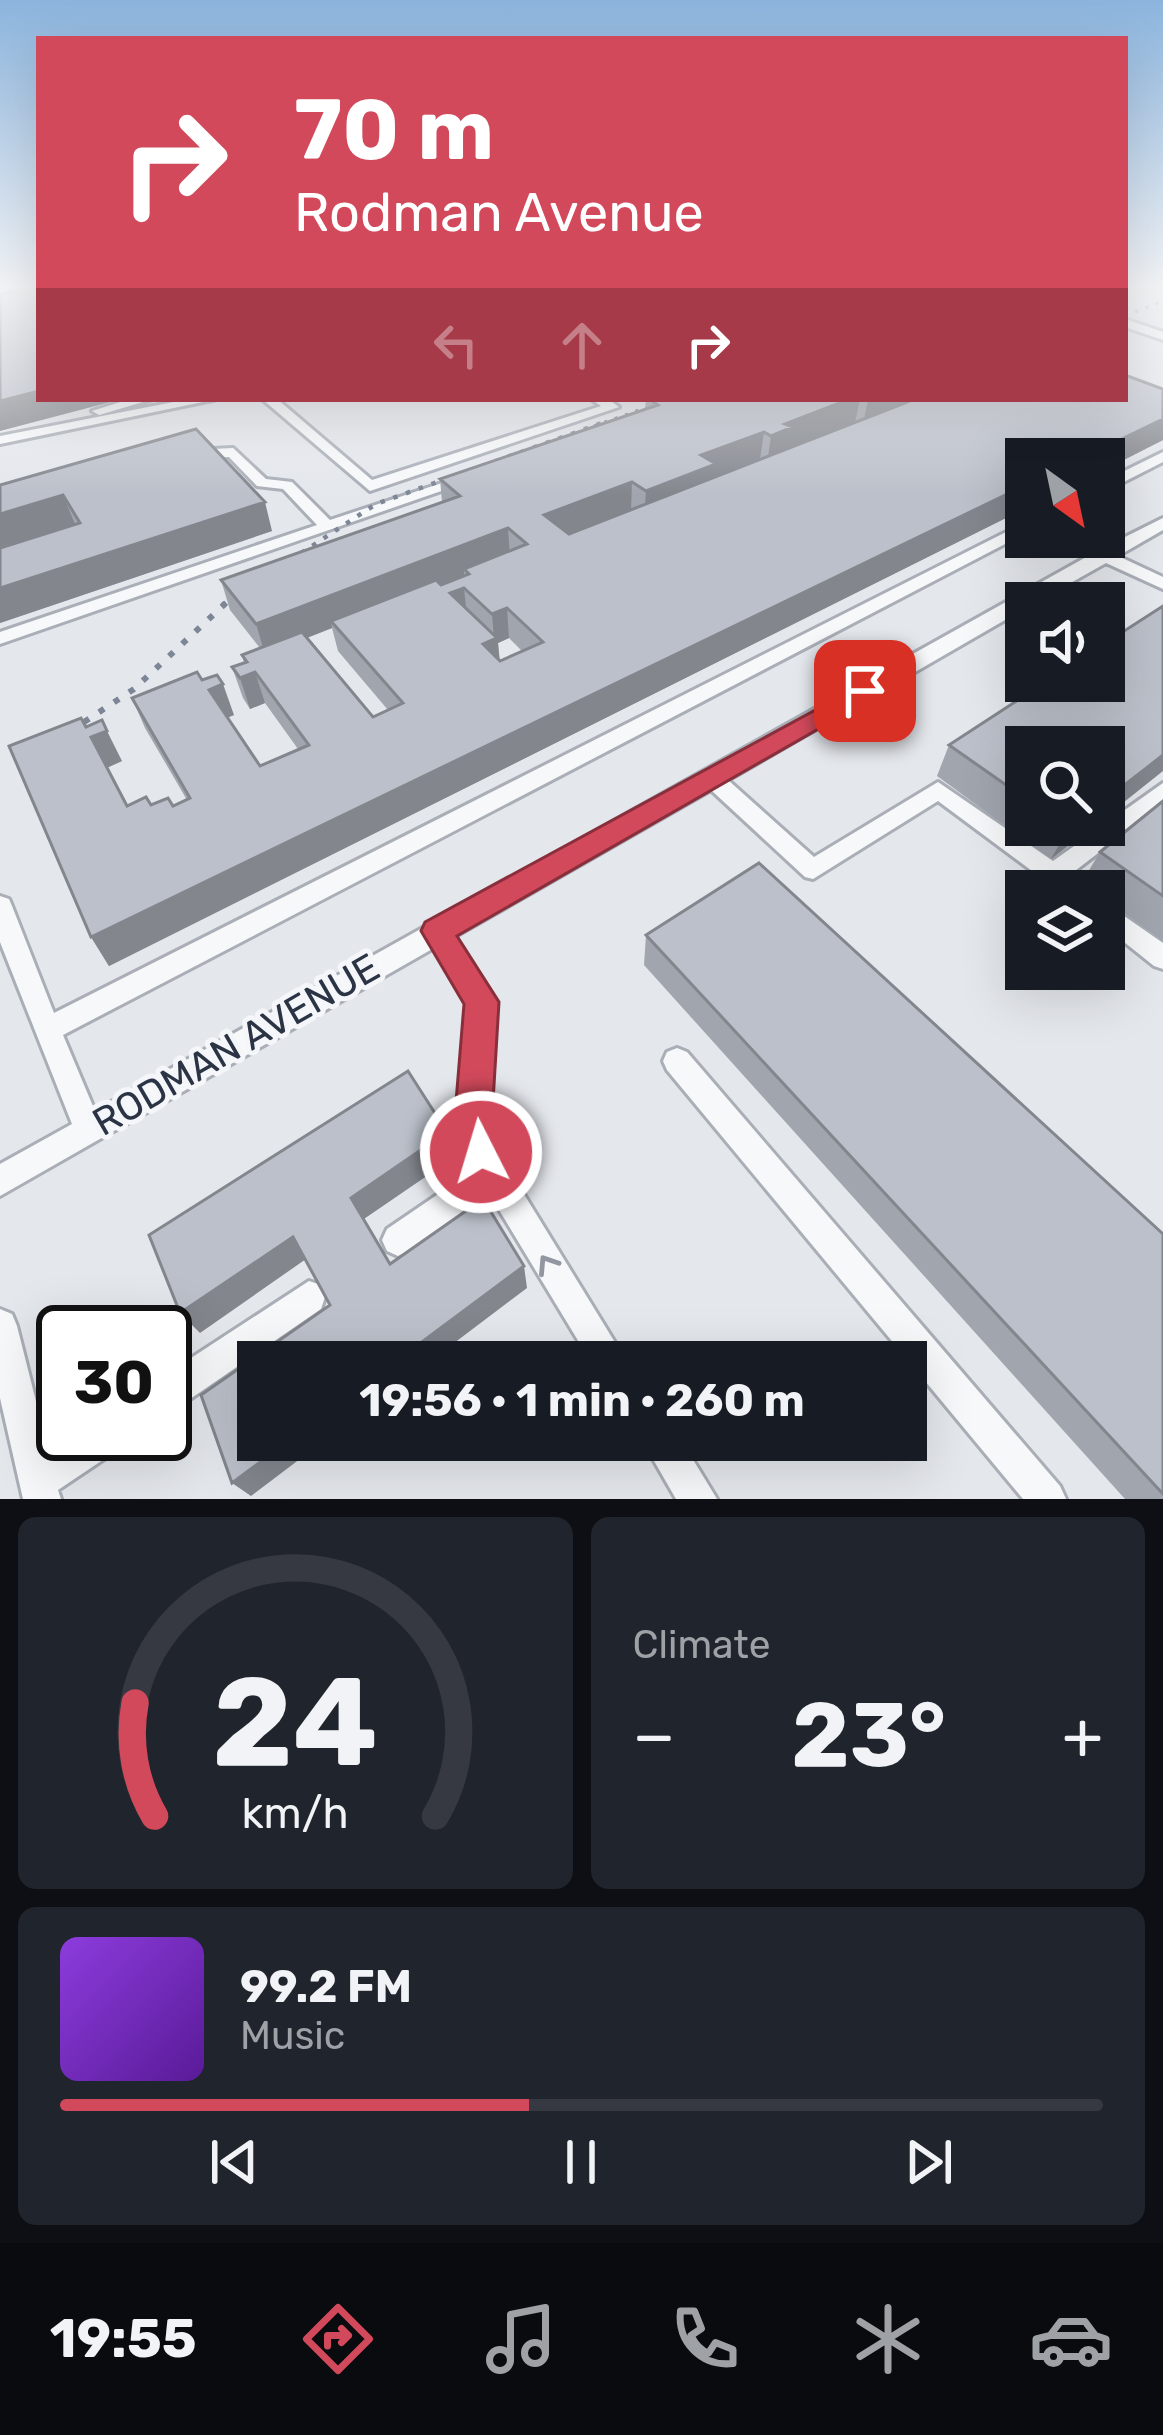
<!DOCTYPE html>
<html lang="en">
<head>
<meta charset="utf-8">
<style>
  body { margin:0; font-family:Rubik,sans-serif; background:#20242c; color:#f1f3f6; height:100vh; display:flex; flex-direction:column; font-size:45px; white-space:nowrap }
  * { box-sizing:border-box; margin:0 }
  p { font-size:39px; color:#9ea1a6 }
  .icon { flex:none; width:66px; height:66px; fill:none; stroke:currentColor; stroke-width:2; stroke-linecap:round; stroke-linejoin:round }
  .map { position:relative; height:1499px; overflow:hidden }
  .side { display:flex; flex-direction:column; gap:18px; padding:18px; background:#0d0f14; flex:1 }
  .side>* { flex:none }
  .guide { position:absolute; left:36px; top:36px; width:1092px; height:366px; border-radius:0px; box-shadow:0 12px 48px #0002; background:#d1495b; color:#fff; overflow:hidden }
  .needle { width:78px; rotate:147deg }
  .fabs { position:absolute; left:1005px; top:438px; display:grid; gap:24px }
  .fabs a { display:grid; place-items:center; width:120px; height:120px; border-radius:0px; background:#171b24; box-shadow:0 12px 48px #0002; font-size:60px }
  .speed { position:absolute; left:36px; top:1305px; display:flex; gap:24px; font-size:60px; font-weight:700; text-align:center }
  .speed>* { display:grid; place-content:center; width:156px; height:156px; border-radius:50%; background:#171b24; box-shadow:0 12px 48px #0002; line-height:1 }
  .speed .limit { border:6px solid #111; border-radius:18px; background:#fff; color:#111 }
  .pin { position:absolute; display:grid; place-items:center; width:102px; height:102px; color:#fff; margin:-51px; border-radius:24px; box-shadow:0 6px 18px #0006 }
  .me { position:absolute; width:132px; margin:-66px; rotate:355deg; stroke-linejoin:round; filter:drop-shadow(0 0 9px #0008) }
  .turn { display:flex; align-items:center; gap:42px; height:252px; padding:0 60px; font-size:54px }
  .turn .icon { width:156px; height:156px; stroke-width:2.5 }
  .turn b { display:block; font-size:84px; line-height:102px }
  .lanes { display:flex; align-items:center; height:114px; padding:0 60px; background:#0003; justify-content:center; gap:60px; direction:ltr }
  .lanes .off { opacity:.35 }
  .big { font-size:90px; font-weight:700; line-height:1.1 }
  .side .widget { flex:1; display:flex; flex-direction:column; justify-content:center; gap:18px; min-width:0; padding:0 42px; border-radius:18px; background:#20242c }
  .side .dial { align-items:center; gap:0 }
  .dial svg { height:312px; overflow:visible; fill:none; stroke:#363941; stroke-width:7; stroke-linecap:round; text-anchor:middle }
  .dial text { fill:#f1f3f6; stroke:none }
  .song { display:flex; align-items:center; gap:36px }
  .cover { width:144px; height:144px; border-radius:18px; background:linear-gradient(135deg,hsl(270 70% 55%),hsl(270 70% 35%)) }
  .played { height:12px; border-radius:6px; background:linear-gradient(90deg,#d1495b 45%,#363941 45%) }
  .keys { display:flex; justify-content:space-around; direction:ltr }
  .heat { display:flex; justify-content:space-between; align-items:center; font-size:66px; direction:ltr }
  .side .tiles { flex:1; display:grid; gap:18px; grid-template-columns:1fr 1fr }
  .widget:last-child { grid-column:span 2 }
  .trip { position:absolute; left:237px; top:1341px; width:690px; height:120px; border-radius:0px; background:#171b24; box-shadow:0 12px 48px #0002; font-weight:700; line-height:120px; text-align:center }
  .tab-bar { display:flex; height:192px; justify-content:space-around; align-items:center; background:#090b0e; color:#9ea1a6 }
  .tab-bar .icon { width:84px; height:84px }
  .tab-bar .active { color:#d1495b }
  .tab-bar b { font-size:54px; color:#f1f3f6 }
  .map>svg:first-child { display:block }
</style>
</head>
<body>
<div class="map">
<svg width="1163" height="1499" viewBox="0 0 1163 1499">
  <rect width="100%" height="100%" fill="#e4e7ec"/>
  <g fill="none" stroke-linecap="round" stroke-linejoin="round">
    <defs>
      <path id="minor" d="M1125,319l38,13v8l-38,-13z
        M130,399h23l-54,16 -7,-4z
        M189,399h28l-217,45v-8z
        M262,399h15l95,81 229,-74 -10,-7h17l11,8 -249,84z
        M233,448l33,31 26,3 38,38 130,-43 13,3 -473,164v-12l317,-107 -34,-36 -26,-3 -28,-29 -37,1 -7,-4 7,-4z
        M1163,452v10l-59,30v-11z
        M1163,518v12l-45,26 45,21v12l-57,-26 -71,40h-9v5l-298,172 86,77 124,-75 115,79 110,-78v20l-92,71 18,17h-30l-121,-90 -125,78 -8,-2 -94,-87 -257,147 41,65 -7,101 7,44 132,215h-36l-101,-167 -81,56 -11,5 -11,-5 -5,-11 5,-11 88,-60 -9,-17 -6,-49 9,-99 -35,-56 -434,248v-32l72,-40 -72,-182v-46l9,3 3,7 42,107 972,-491v11l-963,502 32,76 1002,-560z
        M1104,902l59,41v26l-9,-3 -50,-40z
        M677,1048l10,4 373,434 6,13h-43l-356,-429 -4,-9 4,-9z
        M309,1281l12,4 4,12 -4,12 -144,99 -12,6v-39z
        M0,1309l12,5 5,12 32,127 28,-19h50l-5,13 -64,43 3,9h-38l-23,-101z
        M642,1440h39l36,59h-41z"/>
    </defs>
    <use href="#minor" stroke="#a9aeb7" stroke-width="6"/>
    <use href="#minor" fill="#f7f8fa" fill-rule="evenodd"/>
    <path stroke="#7d8696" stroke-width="3" stroke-dasharray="3 8" stroke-linecap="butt" d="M1125,316l38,-15
      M594,426l75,-27"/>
    <path stroke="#7d8696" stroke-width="4.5" stroke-dasharray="4.5 9" stroke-linecap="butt" d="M222,605l154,-101 226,-81"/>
    <path stroke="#7d8696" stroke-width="6" stroke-dasharray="6 12" stroke-linecap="butt" d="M54,742l80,-53 93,-87"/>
  </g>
  <path fill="#a1a5ae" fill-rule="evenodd" d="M1163,389v51l-59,30v-11h-78v49l-917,458 -18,-29 -5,-210 36,34 -15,7 20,38h46l14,-6 -42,-72 -13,-30 70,-18 32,35 -7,2 33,49 38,-17 -33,-46 -15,6 -7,-11 -11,-31 12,-4 -2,-8 18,-7 -30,-38 -9,-30 221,-78 -2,-23 205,-70 1,-10h266l-29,12zM332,628l6,23 50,59 -15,7 -66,-79zM509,638l13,13 -22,10 -2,-18z
    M0,485l272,46 -272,92v-75l76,-23z
    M949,745l77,2v78h69l-44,34 -114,-83z
    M1163,801v140l-59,-43v-7h-10l-12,-9 18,-30z
    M646,935l517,299v265h-38l-481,-534z"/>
  <path fill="#83868d" d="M39,391v8h83l-122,32v-30z
    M850,399h10l-5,23 -88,42 4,-28 14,-12z
    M868,399h44l-29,12 -20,14z
    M1163,419v21l-59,30v-11h-24z
    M764,432l-4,27 -116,61 2,-29 55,-36z
    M632,482l-1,28 -86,34 -1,-29z
    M1026,485v23l-917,458 -18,-29z
    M63,495l12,29 -75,23v-33z
    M265,502l7,29 -272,92v-35z
    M508,528l2,30 -46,11v6l-129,51 -4,-5 1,7 -67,26 -9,-30z
    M464,588l3,30 -17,-25z
    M507,608l2,30 -11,5 2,25 -17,-24 11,-5 -2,-25z
    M255,672l10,31 -15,6 -10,-31z
    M223,684l11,31 -14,6 -11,-31z
    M107,731l15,30 -16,7 -15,-31z
    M1163,755v16l-59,47v-17z
    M1073,825h22l-44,34 17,-30z
    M447,1132l6,26 -92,63 -10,-23z
    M293,1237l13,22 -106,74 -20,-20z
    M524,1266l3,22 -98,74h-34z
    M290,1440h35l-74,56 -19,-13z"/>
  <path fill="#bbc0ca" stroke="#83868d" stroke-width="3" fill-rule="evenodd" d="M39,286v105l-39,10v-107z
    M1125,375l38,14v30l-83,40h-54v26l-935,452 -82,-191 72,-28 5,9 16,-7 5,11 -16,6 36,69 19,-9 5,8 17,-7 5,8 17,-8 -58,-100 65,-26 5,8 15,-5 6,9 -14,6 51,76 49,-21 -54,-73 -15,6 -8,-11 15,-5 -5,-7 60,-23 71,85 30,-14 -72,-82 105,-41 5,5 28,-11 -5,-5 63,-25 -19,-16 -252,96 -35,-44 239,-84 -20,-17 218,-74 -9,-6h201l-65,25 8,3 -22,9 -7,-4 -63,23 15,9 -70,27 -14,-9 -88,33 25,19 346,-135h210zM464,588l28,26 15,-6 36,34 -43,19 -17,-17 14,-6 -47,-45z
    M196,429l69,73 -265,86v-40l80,-25 -17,-28 -63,19v-29z
    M1163,606v149l-59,46v-54h-78v52l-77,-54 98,-64h57v-37z
    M1163,801v95l-63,-44z
    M759,863l404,371v260l-517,-559z
    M408,1071l39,61 -96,66 39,66 93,-65 41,67 -129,96h-137v78h32l-58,43 -31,-88 129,-90 -37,-68 -113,76 -31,-78z"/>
  <defs><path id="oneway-chevron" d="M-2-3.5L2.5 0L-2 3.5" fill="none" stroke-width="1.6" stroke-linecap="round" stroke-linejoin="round" transform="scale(3)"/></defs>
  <use stroke="#9196a0" href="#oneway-chevron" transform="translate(547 1264) rotate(-123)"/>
  <linearGradient id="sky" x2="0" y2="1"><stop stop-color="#8bb4dd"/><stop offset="0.58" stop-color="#f3f4f6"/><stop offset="1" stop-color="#f3f4f6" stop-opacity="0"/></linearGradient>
  <rect width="1163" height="495" fill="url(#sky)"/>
  <path fill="#d1495b" stroke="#882f3b" stroke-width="3" d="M865,683l13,8 -4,6 -417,239 42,66 -6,100 7,50 -5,13 -14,6 -14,-6 -11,-63 8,-98 -43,-73 4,-9z"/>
  <g text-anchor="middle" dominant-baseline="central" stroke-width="10" stroke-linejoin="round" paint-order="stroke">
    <g font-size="39" fill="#2b3445" stroke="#f4f6f9">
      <text transform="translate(236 1045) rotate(-30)">RODMAN AVENUE</text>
    </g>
  </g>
</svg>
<div class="fabs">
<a><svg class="needle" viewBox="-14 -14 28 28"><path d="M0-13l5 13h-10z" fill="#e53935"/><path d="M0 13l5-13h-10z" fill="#9ea1a6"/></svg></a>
<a><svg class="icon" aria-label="sound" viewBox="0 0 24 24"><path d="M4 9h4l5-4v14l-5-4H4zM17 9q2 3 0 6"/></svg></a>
<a><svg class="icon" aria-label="search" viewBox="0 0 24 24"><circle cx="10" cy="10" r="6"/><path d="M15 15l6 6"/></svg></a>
<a><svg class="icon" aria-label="layers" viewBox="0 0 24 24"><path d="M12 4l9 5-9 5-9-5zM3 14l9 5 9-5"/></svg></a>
</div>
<div class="speed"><div class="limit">30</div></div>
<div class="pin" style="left:865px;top:691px;background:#d93025"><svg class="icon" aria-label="arrive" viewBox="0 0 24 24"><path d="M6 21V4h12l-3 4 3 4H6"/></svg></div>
<svg class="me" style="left:481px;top:1152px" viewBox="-20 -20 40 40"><circle r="17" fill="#d1495b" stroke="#fff" stroke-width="3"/><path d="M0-11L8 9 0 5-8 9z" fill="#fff"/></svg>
<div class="trip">19:56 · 1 min · 260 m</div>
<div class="guide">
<div class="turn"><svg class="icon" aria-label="right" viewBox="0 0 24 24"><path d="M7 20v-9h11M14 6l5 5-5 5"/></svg><div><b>70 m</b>Rodman Avenue</div></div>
<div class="lanes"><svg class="icon off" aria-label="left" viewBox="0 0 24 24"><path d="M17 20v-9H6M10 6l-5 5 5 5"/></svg><svg class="icon off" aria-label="ahead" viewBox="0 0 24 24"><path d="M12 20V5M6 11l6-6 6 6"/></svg><svg class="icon" aria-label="right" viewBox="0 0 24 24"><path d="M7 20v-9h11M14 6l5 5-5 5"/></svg></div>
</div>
</div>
<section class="side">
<div class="tiles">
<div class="widget dial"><svg viewBox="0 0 100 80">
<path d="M14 69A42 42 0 1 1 86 69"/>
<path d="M14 69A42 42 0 0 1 9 40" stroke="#d1495b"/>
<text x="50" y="56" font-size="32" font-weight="700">24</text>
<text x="50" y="72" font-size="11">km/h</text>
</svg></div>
<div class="widget"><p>Climate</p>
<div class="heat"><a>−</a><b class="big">23°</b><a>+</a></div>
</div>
<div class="widget">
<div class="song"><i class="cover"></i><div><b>99.2 FM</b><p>Music</p></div></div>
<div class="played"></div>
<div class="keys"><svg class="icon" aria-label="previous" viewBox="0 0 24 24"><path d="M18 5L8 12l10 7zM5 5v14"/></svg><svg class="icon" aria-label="pause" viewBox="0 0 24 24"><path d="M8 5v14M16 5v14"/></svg><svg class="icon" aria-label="next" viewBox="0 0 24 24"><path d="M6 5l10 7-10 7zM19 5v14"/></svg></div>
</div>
</div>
</section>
<nav class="tab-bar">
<b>19:55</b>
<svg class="icon active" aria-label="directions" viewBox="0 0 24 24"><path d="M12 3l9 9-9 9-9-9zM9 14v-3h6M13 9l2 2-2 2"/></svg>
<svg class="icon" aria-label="music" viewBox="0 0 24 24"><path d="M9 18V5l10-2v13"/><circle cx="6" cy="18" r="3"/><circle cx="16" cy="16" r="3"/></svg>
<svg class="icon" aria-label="phone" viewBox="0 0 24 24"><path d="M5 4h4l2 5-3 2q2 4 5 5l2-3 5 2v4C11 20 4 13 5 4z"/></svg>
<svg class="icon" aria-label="climate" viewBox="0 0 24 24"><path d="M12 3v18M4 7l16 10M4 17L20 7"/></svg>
<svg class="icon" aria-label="car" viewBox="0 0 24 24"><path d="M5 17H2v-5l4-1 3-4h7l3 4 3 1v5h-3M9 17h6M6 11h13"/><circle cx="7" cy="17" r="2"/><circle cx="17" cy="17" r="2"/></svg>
</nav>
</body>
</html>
